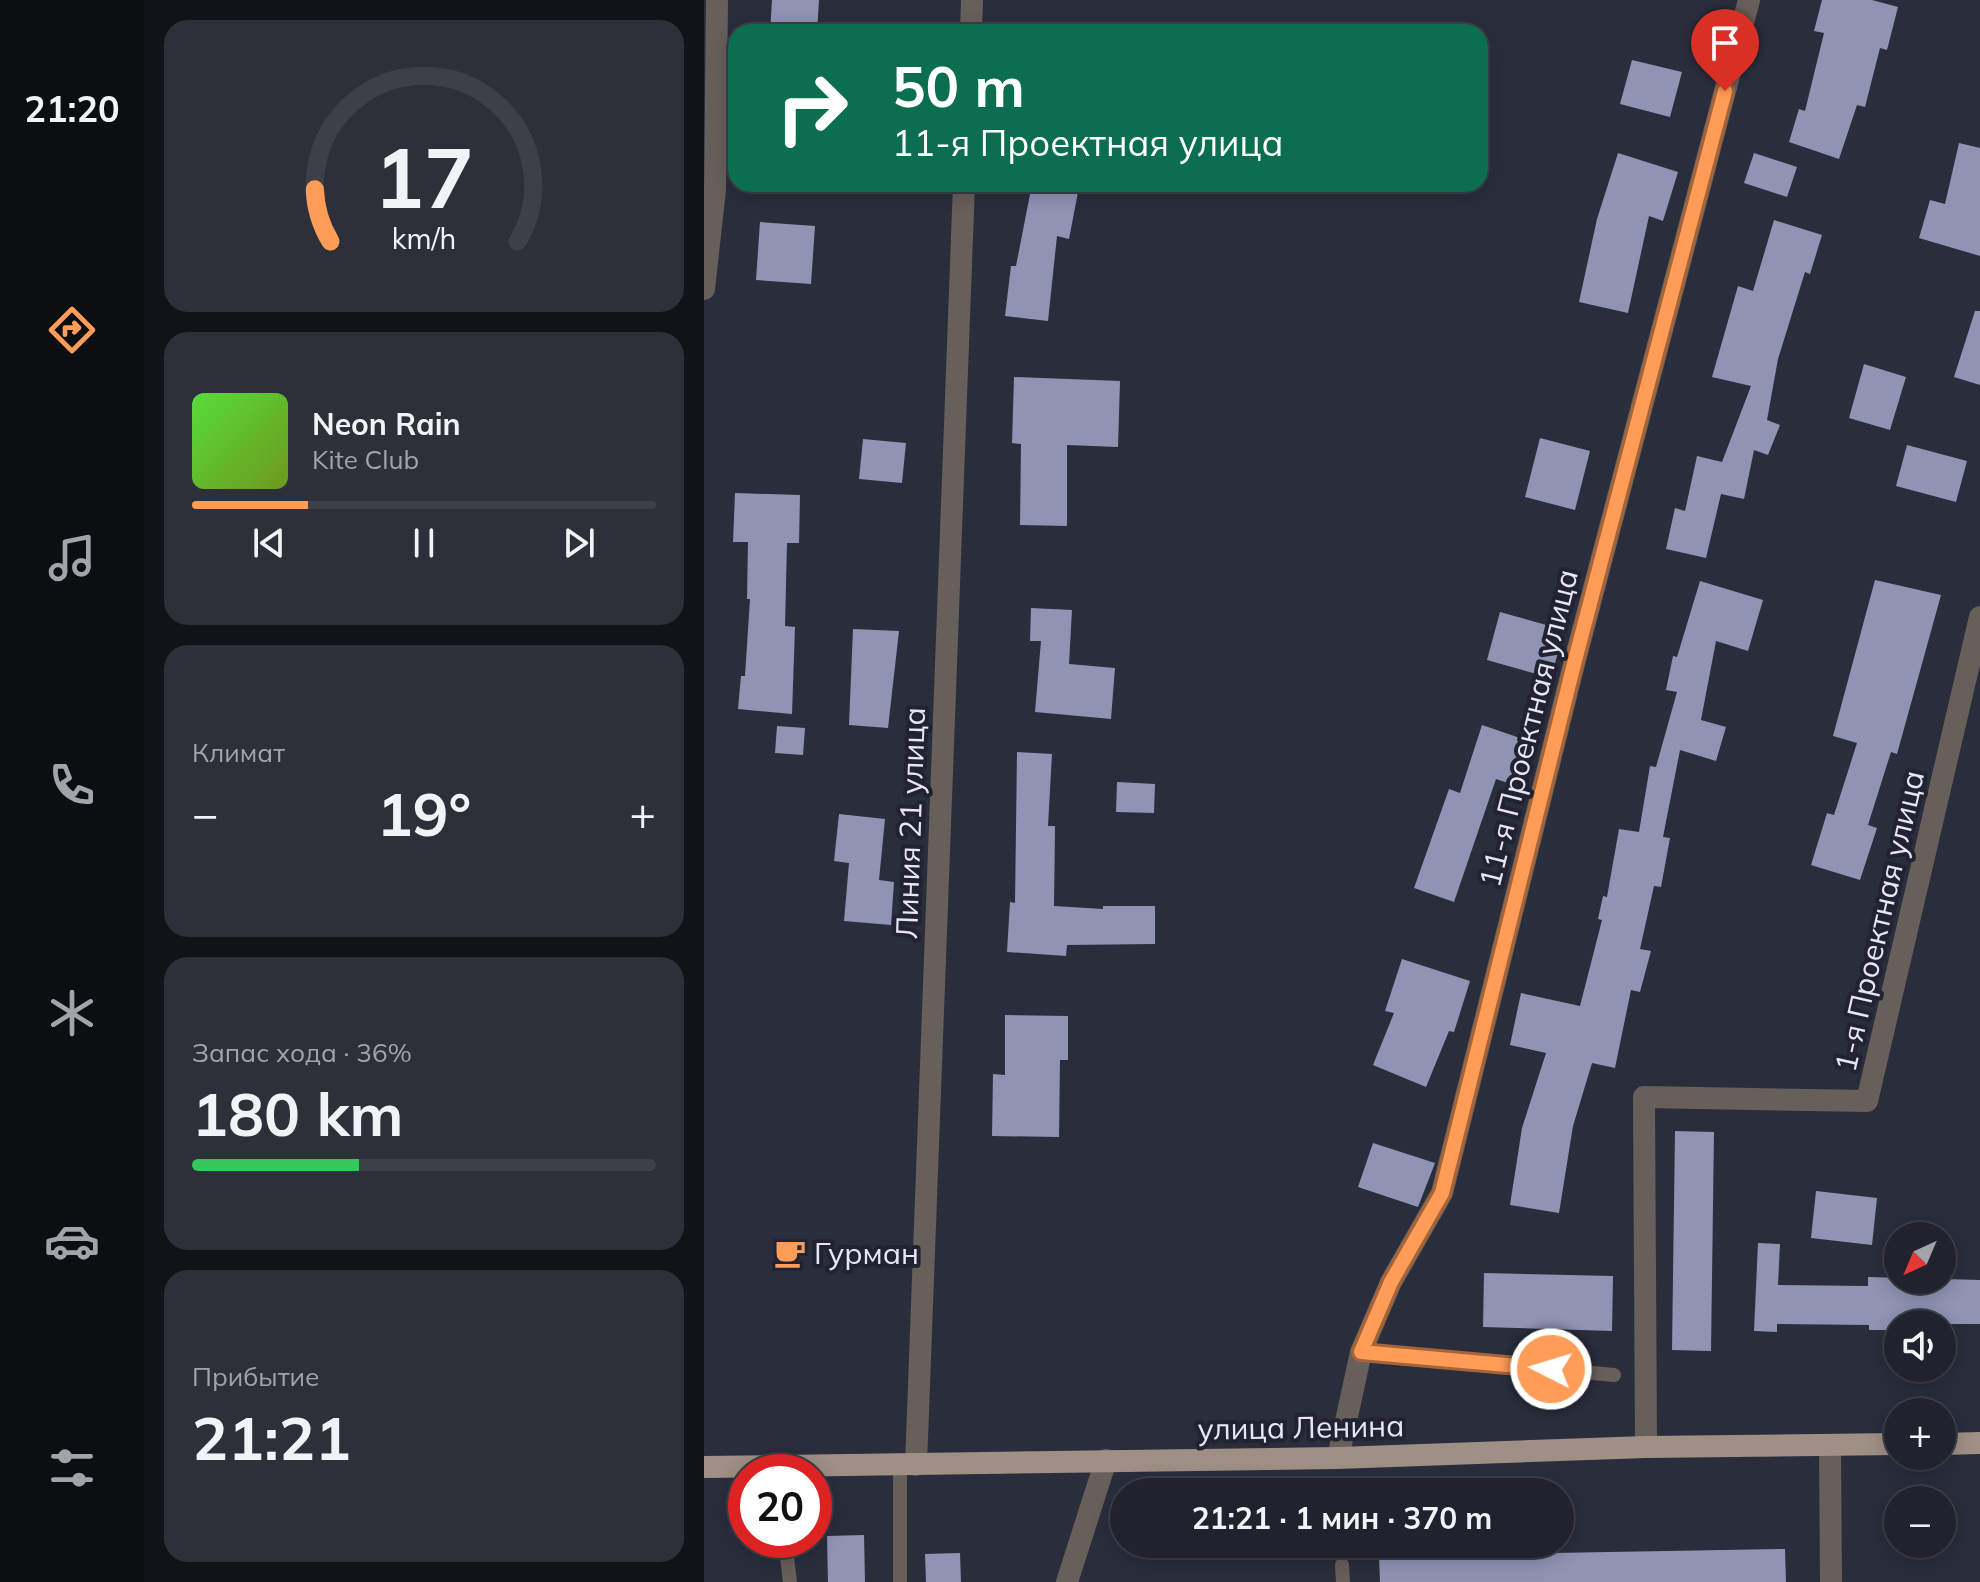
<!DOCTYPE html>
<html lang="ru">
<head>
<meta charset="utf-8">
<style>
  body { margin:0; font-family:Mulish,sans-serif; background:#2d2f39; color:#f1f3f6; height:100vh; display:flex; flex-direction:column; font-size:30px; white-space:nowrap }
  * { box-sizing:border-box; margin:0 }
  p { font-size:26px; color:#a2a4aa }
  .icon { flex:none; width:44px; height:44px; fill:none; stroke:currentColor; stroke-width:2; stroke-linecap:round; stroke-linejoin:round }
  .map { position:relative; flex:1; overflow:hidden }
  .details { display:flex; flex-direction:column; gap:20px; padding:20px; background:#121319; width:560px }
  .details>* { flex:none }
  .banner { position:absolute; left:24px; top:24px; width:760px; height:168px; border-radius:24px; box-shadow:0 4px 20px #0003,0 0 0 2px #3d3f49; background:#0b6e4f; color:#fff; overflow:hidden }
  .needle { width:52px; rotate:224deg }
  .controls { position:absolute; left:1180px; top:1222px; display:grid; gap:16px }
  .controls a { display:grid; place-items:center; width:72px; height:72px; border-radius:50%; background:#20222d; box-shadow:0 4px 20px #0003,0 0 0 2px #3d3f49; font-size:40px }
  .speed { position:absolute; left:24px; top:1454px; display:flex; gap:16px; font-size:40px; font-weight:700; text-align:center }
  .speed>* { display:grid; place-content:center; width:104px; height:104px; border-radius:50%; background:#20222d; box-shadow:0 4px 20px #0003,0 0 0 2px #3d3f49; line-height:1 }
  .speed .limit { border:12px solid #d22; background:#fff; color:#111 }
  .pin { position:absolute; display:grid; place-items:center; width:68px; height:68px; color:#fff; margin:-82px -34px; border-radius:50% 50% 50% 0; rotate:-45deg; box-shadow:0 0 8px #0007 }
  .pin .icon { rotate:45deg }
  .me { position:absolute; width:88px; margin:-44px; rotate:275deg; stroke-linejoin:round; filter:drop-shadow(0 0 6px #0008) }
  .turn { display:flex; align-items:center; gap:28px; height:168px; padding:0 32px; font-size:36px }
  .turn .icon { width:104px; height:104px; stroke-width:2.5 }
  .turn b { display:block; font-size:56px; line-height:68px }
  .big { font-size:60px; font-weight:700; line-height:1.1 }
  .details .widget { flex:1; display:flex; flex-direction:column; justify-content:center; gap:12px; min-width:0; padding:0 28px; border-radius:24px; background:#2d2f39 }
  .details .dial { align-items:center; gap:0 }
  .dial svg { height:208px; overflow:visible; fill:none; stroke:#3d3f49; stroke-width:7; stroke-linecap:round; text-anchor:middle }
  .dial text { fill:#f1f3f6; stroke:none }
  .song { display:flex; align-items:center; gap:24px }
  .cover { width:96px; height:96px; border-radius:12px; background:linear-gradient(135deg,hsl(110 70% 55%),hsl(80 70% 35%)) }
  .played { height:8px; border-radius:4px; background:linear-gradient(90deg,#fe9c58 25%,#3d3f49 25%) }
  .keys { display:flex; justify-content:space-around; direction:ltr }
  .heat { display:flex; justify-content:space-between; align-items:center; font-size:44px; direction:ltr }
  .charge { height:12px; border-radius:6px; background:linear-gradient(90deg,#34c759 36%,#3d3f49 0) }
  .trip { position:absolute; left:406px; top:1478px; width:464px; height:80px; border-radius:40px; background:#20222d; box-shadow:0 4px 20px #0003,0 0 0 2px #3d3f49; font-weight:700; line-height:80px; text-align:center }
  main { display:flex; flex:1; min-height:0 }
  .menu { display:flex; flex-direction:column; width:144px; justify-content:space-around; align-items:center; background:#0d0e12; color:#a2a4aa }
  .menu .icon { width:56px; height:56px }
  .menu .on { color:#fe9c58 }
  .menu b { font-size:36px; color:#f1f3f6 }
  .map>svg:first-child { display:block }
</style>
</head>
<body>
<main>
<nav class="menu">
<b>21:20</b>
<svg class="icon on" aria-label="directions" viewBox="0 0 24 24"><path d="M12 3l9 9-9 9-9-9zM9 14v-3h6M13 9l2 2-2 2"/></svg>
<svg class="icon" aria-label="music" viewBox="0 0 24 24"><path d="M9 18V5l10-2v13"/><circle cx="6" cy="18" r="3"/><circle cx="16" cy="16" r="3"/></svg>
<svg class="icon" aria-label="phone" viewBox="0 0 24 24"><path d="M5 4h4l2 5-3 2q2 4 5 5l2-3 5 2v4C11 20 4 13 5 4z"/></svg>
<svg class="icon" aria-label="climate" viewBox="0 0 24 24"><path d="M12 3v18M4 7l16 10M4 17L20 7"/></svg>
<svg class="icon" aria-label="car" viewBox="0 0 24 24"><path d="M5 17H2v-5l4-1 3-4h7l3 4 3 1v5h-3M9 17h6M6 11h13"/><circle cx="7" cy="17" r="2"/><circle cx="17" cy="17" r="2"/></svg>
<svg class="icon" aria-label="filters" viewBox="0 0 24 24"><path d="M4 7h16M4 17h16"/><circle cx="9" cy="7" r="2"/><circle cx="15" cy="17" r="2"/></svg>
</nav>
<section class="details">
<div class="widget dial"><svg viewBox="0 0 100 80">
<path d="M14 69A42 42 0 1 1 86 69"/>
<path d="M14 69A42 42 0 0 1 8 49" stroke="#fe9c58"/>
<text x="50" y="56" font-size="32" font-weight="700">17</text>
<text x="50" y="72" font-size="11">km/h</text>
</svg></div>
<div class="widget">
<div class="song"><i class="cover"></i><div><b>Neon Rain</b><p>Kite Club</p></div></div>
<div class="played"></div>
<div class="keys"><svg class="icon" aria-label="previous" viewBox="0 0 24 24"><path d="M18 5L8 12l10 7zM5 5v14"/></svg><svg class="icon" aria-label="pause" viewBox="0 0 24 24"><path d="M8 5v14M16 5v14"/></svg><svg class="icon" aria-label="next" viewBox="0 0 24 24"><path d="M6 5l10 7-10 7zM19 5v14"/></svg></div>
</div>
<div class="widget"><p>Климат</p>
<div class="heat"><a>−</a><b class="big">19°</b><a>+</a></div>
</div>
<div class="widget"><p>Запас хода · 36%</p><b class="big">180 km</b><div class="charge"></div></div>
<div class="widget"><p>Прибытие</p><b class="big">21:21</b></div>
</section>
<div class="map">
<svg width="1276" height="1582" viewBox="0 0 1276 1582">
  <rect width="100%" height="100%" fill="#2a2d3c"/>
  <path fill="#8f94b5" d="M68,0h47l-2,32h-47z
    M1118,0h50l26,7 -11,43 -7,-2 -15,59 -8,-2 -18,54 -50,-17 10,-33 6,2 19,-78 -10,-2z
    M928,60l50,12 -12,45 -50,-13z
    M1255,143l21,5v108l-61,-18 11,-38 15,4z
    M914,153l60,19 -15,49 -14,-5 -21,97 -49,-11 18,-83z
    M1050,153l43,14 -10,30 -43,-14z
    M328,184l47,3 -10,52 -12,-3 -9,85 -43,-5 6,-50h5z
    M1070,220l48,15 -12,39 -5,-2 -27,87 -11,61 13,5 -12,30 -14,-5 -10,49 -23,-5 -15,64 -40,-9 9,-41 10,3 12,-55 25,6 29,-76 -39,-9 26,-91 15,5z
    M56,222l55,4 -4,58 -55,-4z
    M1271,311h5v74l-26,-8z
    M1160,364l42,13 -16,53 -41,-12z
    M310,377l106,4 -2,66 -51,-2v81l-47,-1 1,-81 -9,-1z
    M836,438l50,13 -15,59 -50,-13z
    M159,439l43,4 -4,40 -43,-4z
    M1203,445l60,16 -11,41 -60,-16z
    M31,493l65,2 -1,48h-12l-2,83 10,1 -3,87 -54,-5 3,-33h4l5,-77h-3l1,-57h-15z
    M1171,580l66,15 -44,159 -6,-2 -23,73 9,3 -17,52 -49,-15 16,-52 7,2 23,-72 -24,-7z
    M996,581l63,19 -15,51 -32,-10 -15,79 25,7 -10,34 -36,-11 -17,87 7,1 -9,49 -7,-1 -14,63 11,2 -11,41 -9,-2 -16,78 -23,-5 -19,63 -14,87 -49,-8 12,-77 24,-75 -36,-8 11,-52 59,13 22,-86 -4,-1 5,-23 4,1 12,-68 20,3 11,-66 6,1 21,-75 -11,-2 7,-34 4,1z
    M327,608l41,2 -3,54 46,4 -4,51 -76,-7 6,-71h-11z
    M796,612l64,18 -13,48 -64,-18z
    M149,629l46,2 -11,97 -39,-3z
    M778,725l47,16 -15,44 -18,-6 -42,123 -40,-14 35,-99 11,4z
    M73,726l28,2 -2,27 -28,-2z
    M313,752l35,2 -4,72h7l-1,80 49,3v-3h52v38l-88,1 -1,11 -59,-4 3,-50 5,1z
    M413,782l38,2 -1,29 -38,-1z
    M135,814l46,5 -6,61 15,2 -3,43 -47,-4 5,-58 -15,-2z
    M698,959l68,22 -16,51 -5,-1 -23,56 -53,-22 21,-52 -9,-2z
    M301,1015l63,1v44h-8l-1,77 -67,-1 1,-62 12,1z
    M971,1131l39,1 -3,219 -39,-1z
    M669,1143l62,20 -17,44 -60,-20z
    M1112,1191l61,7 -5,47 -61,-7z
    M1054,1243l22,1 -2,41 90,1v-9l112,3v44h-82v6h-29v-5l-92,-1v8l-23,-1z
    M780,1273l129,3 -1,55 -129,-4z
    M160,1535l1,47h-37l-1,-46z
    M1081,1549l1,33h-406l-1,-26z
    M256,1553l1,29h-35l-1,-28z"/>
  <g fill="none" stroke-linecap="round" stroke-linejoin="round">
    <path stroke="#675f5a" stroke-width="14" d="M657,1352l253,23
      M81,1540l5,42
      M638,1565l1,17
      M196,1582v-117"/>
    <path stroke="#675f5a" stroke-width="22" d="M267,32l1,-32
      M0,289l11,-99 2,-190
      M1126,1445l1,137
      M942,1447l-2,-350 223,4 113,-484
      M634,1458l23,-106 30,-70 51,-89 132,-529 175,-664
      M212,1465l48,-1281
      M363,1582l39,-122"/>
    <path stroke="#9f8f85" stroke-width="22" d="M1238,1444l38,-1
      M0,1467l634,-9 308,-11 252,-3"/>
  </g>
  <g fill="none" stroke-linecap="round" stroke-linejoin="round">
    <defs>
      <path id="route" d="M847,1369l-190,-17 30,-70 51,-89 132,-529 151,-573"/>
    </defs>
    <use href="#route" stroke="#a56539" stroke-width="20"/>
    <use href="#route" stroke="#fe9c58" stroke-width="14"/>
  </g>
  <defs>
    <symbol id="cafe-bare" viewBox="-9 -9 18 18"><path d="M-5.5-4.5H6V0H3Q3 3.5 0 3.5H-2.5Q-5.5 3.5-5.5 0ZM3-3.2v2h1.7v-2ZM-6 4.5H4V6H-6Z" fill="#fe9c58" stroke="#212332" stroke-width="2.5" paint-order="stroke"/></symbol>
  </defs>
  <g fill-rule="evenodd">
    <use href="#cafe-bare" x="64" y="1231" width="44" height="44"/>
  </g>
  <g text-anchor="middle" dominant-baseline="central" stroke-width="8" stroke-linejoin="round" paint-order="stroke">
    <g font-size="30" fill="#e6e7f2" stroke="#212332">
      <text transform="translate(824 728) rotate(-76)">11-я Проектная улица</text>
      <text transform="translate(206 823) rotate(-88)">Линия 21 улица</text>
      <text transform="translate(1175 921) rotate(-77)">1-я Проектная улица</text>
      <text transform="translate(597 1427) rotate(-1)">улица Ленина</text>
    </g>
    <g font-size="30" fill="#e6e7f2" stroke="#212332" text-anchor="start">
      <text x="110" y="1253">Гурман</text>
    </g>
  </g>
</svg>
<div class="controls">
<a><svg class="needle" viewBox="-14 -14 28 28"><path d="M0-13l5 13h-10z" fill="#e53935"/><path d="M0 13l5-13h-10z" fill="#a2a4aa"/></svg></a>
<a><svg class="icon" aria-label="sound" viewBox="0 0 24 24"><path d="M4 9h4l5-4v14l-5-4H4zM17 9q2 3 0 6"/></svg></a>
<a>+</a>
<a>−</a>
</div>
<div class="speed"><div class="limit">20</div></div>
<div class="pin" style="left:1021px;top:91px;background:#d93025"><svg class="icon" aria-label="arrive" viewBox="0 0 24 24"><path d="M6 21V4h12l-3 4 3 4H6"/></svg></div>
<svg class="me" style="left:847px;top:1369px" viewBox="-20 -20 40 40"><circle r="17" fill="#fe9c58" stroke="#fff" stroke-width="3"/><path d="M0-11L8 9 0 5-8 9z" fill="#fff"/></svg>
<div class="trip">21:21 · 1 мин · 370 m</div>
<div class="banner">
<div class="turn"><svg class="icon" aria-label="right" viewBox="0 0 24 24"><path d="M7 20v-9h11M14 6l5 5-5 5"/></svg><div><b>50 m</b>11-я Проектная улица</div></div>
</div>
</div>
</main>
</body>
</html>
